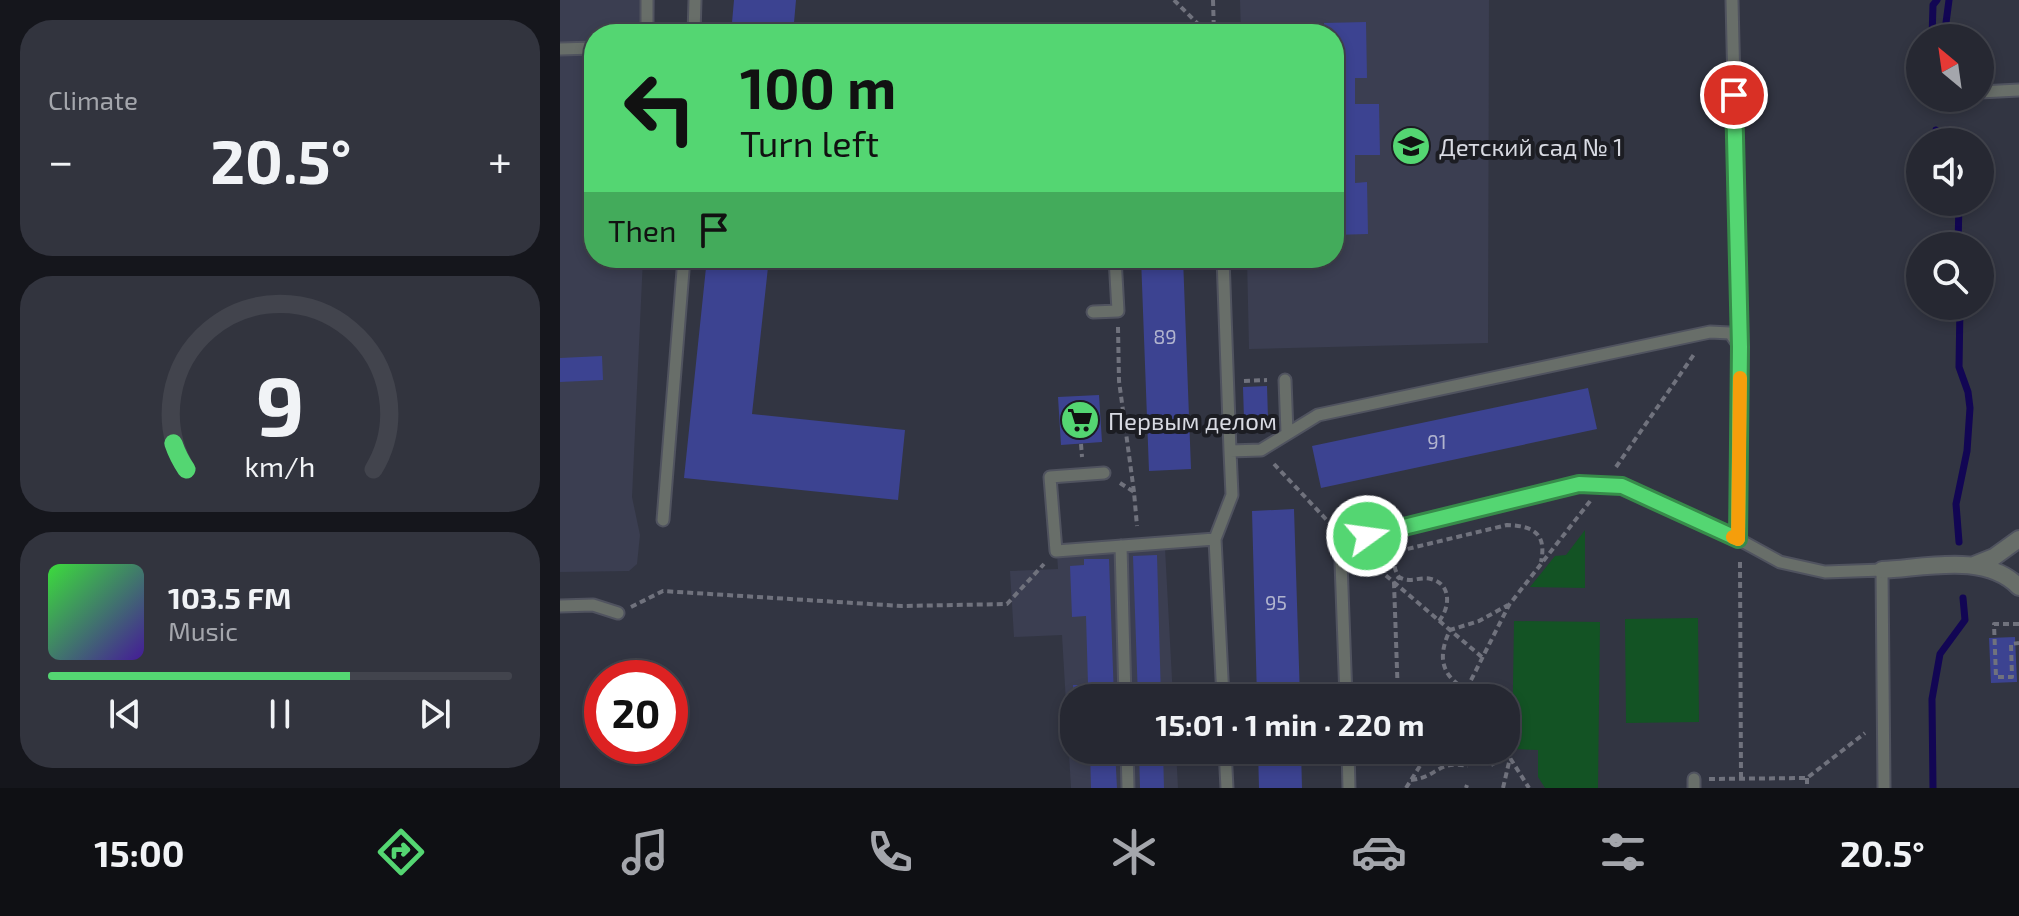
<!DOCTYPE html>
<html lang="en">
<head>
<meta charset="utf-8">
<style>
  body { margin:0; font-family:"Exo 2",sans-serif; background:#32343e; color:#f1f3f6; height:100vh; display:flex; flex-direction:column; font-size:30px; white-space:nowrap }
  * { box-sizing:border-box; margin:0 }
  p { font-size:26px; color:#a4a6ac }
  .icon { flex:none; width:44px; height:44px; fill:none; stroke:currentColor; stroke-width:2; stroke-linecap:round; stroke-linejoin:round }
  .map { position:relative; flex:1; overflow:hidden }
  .side { display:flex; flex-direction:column; gap:20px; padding:20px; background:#15161c; width:560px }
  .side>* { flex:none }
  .hud { position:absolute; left:24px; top:24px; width:760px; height:244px; border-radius:32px; box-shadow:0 4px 12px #0003,0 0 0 2px #42444d; background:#54d672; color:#111; overflow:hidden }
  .needle { width:52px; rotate:331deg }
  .fabs { position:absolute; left:1346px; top:24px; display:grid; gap:16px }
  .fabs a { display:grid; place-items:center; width:88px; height:88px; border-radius:50%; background:#262832; box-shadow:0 4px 12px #0003,0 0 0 2px #42444d; font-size:40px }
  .speed { position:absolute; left:24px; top:660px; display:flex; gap:16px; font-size:40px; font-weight:700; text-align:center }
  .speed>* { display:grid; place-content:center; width:104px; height:104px; border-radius:50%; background:#262832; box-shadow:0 4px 12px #0003,0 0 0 2px #42444d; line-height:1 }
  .speed .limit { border:12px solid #d22; background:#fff; color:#111 }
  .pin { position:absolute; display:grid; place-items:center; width:68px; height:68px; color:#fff; margin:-34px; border:4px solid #fff; border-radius:50%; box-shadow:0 2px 8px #0007 }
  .me { position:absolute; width:88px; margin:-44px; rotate:76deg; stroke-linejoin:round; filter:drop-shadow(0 0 6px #0008) }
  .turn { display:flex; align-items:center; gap:28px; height:168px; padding:0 24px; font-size:36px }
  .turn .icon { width:104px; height:104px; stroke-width:2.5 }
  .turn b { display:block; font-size:56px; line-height:68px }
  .then { display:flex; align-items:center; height:76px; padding:0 24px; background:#0003; gap:16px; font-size:30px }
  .big { font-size:60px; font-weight:700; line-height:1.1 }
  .side .card { flex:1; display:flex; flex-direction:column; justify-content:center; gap:12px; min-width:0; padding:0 28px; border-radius:32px; background:#32343e }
  .side .dial { align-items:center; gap:0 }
  .dial svg { height:208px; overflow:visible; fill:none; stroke:#42444d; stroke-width:7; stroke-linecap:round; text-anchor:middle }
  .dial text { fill:#f1f3f6; stroke:none }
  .song { display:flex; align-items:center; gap:24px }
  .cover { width:96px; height:96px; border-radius:12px; background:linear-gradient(135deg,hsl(120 70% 55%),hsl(260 70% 35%)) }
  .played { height:8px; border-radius:4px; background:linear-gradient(90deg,#54d672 65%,#42444d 65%) }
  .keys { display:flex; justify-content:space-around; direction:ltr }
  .heat { display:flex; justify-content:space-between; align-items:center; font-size:44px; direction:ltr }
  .trip { position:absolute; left:500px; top:684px; width:460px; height:80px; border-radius:32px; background:#262832; box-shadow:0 4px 12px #0003,0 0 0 2px #42444d; font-weight:700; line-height:80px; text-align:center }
  .tabs { display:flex; height:128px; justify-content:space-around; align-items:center; background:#0f1014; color:#a4a6ac }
  .tabs .icon { width:56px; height:56px }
  .tabs .on { color:#54d672 }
  .tabs b { font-size:36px; color:#f1f3f6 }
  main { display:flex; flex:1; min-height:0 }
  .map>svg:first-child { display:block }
</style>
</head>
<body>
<main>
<section class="side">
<div class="card"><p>Climate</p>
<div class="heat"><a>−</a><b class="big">20.5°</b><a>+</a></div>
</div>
<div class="card dial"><svg viewBox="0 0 100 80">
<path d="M14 69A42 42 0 1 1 86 69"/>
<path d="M14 69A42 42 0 0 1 9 59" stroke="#54d672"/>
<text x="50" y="56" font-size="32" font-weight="700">9</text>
<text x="50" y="72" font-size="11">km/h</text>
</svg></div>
<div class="card">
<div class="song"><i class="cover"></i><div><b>103.5 FM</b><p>Music</p></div></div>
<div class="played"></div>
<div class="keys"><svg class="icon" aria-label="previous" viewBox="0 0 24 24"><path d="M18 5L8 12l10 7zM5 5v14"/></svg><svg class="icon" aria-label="pause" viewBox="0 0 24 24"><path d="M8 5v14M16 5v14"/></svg><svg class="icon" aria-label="next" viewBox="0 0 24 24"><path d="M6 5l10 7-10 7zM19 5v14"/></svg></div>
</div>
</section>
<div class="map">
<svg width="1459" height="788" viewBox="0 0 1459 788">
  <rect width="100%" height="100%" fill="#323542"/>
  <path fill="#3b3e51" d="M0,0h95l-2,34h-59v224h49l-11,239 8,38 -3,29 -8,7 -69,1z
    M680,0h249l-1,343 -239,6 -2,-91h87v-224h-93z
    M605,548l8,150h-99v52h102l2,38h-107l-9,-153 -48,2 -4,-66 48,-2 -1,-15z"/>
  <path fill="#135324" d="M1025,530v58l-55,-1 25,-31 11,-1z
    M1138,618l1,104 -73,1 -1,-104z
    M954,621l86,1 -2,166h-53l-7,-11v-27l-26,-1z"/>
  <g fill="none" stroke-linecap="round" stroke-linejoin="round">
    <path stroke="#120654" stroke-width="7" d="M1372,38l1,-33 4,-5
      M1384,38l5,-38
      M1376,130l3,12
      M1388,130l1,12
      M1398,246l1,-44
      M1399,542l-3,-38 11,-53 3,-43 -2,-16 -9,-25 1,-61
      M1373,788l-1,-89 8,-45 25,-34 -2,-22"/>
  </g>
  <path fill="#3c4391" d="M174,0h62l-3,34h-62z
    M806,22l1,56h-12v26h24l1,51h-25v28l12,-1 1,52 -34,1v-201h-10v-11z
    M24,109h10v14h-9z
    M147,258h62l-17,156 153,16 -7,70 -214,-22z
    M581,258h42l8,211 -42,2z
    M42,356l1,24 -43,2v-24z
    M707,386l1,33h-24l-1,-32z
    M1028,388l9,41 -276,59 -9,-42z
    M539,395l3,47 -41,3 -3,-48z
    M734,509l6,189h-43l-5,-187z
    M597,555l4,143h-23l-5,-142z
    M524,559h25l5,139h-40l-1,-13h15l-2,-69 -14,1 -2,-51 14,-1z
    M1455,637l2,45 -26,1 -2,-45z
    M530,750h25l2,38h-26z
    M579,750h24l1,38h-24z
    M698,750h43l1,38h-43z"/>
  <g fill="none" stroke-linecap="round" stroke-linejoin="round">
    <defs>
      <path id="lane" d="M1172,0l8,347
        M87,34v-34
        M134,34l1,-34
        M0,49l34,-1
        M1420,92l39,-2
        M663,258l7,193
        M533,312l25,-1 -3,-53
        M725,380l2,53
        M544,473l-54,4 6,74 159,-12
        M103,520l21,-262
        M561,546l4,152
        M0,606l33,-1 25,8
        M663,698l-8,-159 17,-44 -2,-44 31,-1 57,-35 392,-83 20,1 10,14 -2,192
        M786,698l-5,-136 9,-17 17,-9 212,-52h25l18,2 116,53 42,23 45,10 57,-2 2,218
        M567,750l1,38
        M665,750l2,38
        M788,750l1,38
        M1134,788v-9"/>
      <path id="street" d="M1414,565l20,-8 25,-18
        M1322,570c43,-2 103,-18 137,17"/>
    </defs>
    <use href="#lane" stroke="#50535f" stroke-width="15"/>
    <use href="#street" stroke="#50535f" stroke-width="20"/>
    <path stroke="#70727d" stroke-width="4" stroke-dasharray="6 4" stroke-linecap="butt" d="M614,0l34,34
      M653,0l1,34
      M558,327l1,54 15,111
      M684,381l23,-1
      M521,444l1,13
      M714,464l65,69
      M1056,467l79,-114
      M560,483l14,9 3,34
      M803,556l120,102
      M1180,562l1,217
      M71,607l32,-16 239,15 105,-2 37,-40
      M879,621c11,-13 13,-37 -8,-42 -12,-3 -20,5 -32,-2 -7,-11 -6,-19 4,-27l104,-25c26,1 40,8 34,37
      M1459,624h-25l2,53h16l-1,-33 8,-1
      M838,698l-4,-115 5,-6
      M849,698l12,-4 12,4
      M902,698l47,-93 82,-105
      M913,698c-6,-9 -13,-11 -20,-18 -15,-15 -11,-33 -3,-50l29,-9 29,-16
      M945,750l24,38
      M931,765l17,-10
      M1247,778v10
      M1149,779l98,-1 58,-45
      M851,780c28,-3 25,-20 57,-14
      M846,788l24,-38
      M906,788l1,-3
      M943,788l7,-30"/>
    <use href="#lane" stroke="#686e69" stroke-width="11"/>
    <use href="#street" stroke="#686e69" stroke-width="16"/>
  </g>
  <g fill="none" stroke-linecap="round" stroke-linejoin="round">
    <defs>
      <path id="route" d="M807,536l212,-52 43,2 116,53 2,-192 -6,-252"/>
    </defs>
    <use href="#route" stroke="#378b4a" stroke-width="20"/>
    <use href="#route" stroke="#54d672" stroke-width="14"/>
    <path stroke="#f59e0b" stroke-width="14" d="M1173,537l5,2 2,-161"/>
  </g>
  <defs>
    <symbol id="school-disc" viewBox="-11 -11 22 22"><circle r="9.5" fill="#54d672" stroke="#1c1d23"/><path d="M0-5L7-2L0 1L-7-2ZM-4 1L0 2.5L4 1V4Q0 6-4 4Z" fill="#111"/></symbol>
    <symbol id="supermarket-disc" viewBox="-11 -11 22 22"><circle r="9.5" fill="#54d672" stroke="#1c1d23"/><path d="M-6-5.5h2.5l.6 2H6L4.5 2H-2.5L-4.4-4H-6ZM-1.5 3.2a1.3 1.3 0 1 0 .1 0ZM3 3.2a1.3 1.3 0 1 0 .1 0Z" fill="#111"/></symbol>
  </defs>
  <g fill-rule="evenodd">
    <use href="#school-disc" x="829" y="124" width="44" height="44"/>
    <use href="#supermarket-disc" x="498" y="398" width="44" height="44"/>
  </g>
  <g text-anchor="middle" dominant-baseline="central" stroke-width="8" stroke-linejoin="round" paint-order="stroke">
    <g font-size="20" fill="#b1b4ce">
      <text x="605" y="336">89</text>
      <text x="877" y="441">91</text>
      <text x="716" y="602">95</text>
    </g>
    <g font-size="24" fill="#d8dae2" stroke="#1c1d23" text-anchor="start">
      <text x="879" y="146">Детский сад № 1</text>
      <text x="548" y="420">Первым делом</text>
    </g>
  </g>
</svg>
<div class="fabs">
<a><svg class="needle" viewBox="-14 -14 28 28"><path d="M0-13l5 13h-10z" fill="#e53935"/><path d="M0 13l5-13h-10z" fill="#a4a6ac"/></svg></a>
<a><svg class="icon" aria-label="sound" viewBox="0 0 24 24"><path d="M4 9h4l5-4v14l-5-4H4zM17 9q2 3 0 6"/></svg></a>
<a><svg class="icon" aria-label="search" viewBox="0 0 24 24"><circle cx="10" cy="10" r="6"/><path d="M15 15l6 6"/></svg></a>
</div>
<div class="speed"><div class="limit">20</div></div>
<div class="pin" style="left:1174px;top:95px;background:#d93025"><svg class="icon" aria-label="arrive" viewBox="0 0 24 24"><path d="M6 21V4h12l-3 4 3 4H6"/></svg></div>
<svg class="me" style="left:807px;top:536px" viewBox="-20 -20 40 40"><circle r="17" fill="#54d672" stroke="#fff" stroke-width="3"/><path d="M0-11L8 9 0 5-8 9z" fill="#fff"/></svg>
<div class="trip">15:01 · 1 min · 220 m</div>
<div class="hud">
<div class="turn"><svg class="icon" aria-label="left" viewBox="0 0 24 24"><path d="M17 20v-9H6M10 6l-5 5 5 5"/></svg><div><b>100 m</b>Turn left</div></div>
<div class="then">Then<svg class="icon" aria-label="arrive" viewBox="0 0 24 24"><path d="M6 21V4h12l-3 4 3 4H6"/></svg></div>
</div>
</div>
</main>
<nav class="tabs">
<b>15:00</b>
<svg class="icon on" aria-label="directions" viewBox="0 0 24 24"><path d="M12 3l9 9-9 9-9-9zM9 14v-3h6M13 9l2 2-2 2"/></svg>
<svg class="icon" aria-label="music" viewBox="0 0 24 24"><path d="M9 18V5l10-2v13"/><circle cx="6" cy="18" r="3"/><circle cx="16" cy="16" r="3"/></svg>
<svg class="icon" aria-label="phone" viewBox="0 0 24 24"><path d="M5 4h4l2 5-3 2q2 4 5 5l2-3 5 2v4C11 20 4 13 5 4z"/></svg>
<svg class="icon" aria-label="climate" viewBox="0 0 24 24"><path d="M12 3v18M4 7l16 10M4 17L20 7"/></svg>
<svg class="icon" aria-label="car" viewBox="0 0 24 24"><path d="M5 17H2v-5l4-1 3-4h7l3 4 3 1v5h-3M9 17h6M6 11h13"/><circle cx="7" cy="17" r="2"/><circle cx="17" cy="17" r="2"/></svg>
<svg class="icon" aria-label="filters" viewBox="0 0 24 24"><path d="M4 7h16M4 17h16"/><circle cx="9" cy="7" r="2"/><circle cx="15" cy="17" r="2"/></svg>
<b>20.5°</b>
</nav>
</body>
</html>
